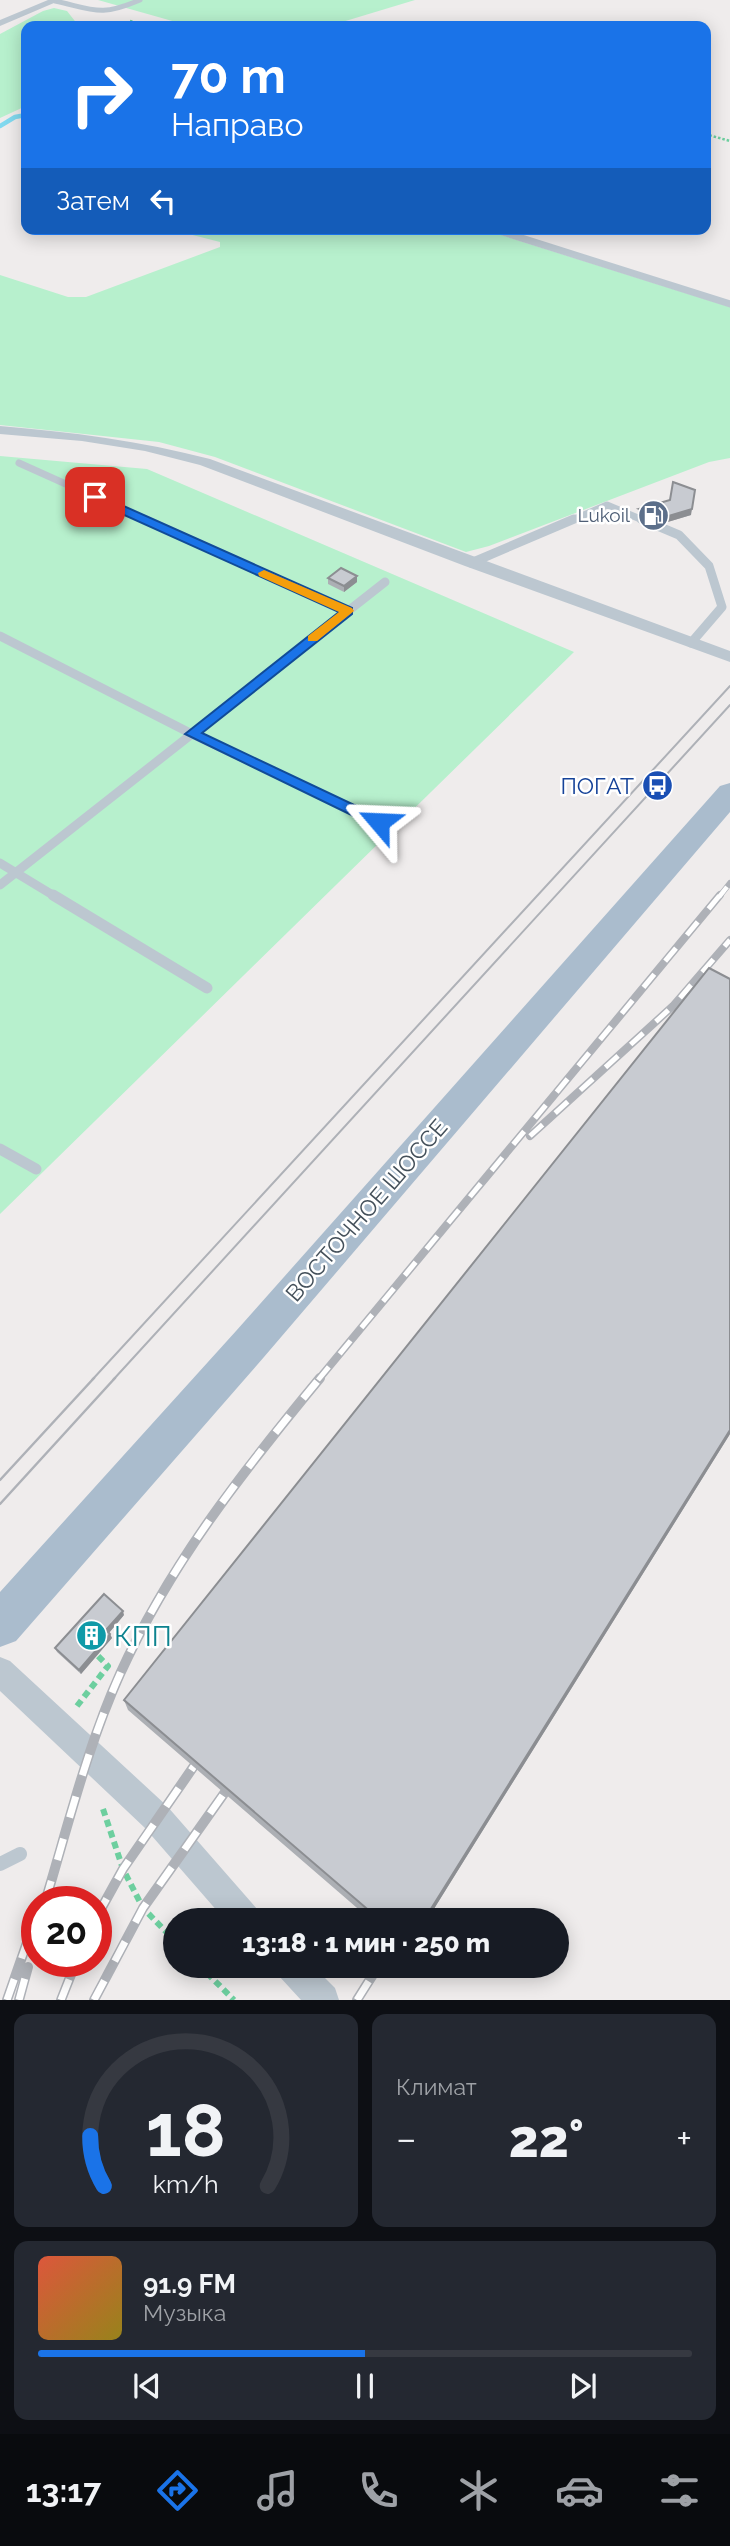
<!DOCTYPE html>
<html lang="ru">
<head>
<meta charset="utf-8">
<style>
  body { margin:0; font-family:Raleway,sans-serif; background:#242831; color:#f1f3f6; height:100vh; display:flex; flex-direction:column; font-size:26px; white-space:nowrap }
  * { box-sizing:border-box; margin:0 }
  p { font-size:23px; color:#9ea1a6 }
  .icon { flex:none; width:38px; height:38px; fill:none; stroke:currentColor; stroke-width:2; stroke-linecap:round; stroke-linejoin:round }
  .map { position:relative; height:2000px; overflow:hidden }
  .side { display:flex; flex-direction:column; gap:14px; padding:14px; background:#0d0f14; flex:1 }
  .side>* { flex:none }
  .top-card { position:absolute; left:21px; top:21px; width:690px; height:214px; border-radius:14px; box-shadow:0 4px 18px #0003; background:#1a73e8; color:#fff; overflow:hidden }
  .speed { position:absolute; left:21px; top:1886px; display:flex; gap:14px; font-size:35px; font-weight:700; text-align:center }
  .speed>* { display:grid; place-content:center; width:91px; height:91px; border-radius:50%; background:#171b24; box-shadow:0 4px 18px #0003; line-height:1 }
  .speed .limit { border:10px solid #d22; background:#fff; color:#111 }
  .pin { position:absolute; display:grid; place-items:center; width:60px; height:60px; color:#fff; margin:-30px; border-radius:14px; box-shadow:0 4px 10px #0006 }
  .me { position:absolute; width:77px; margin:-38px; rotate:296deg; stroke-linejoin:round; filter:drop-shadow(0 0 5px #0008) }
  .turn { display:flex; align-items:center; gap:24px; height:147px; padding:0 35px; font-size:32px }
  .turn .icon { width:91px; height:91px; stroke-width:2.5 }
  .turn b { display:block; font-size:49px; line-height:60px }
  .then { display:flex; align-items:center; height:66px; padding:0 35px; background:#0003; gap:14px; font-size:26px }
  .big { font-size:52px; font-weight:800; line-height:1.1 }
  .side .widget { flex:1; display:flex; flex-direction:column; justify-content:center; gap:10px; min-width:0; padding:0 24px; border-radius:14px; background:#242831 }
  .side .dial { align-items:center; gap:0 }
  .dial svg { height:182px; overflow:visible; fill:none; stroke:#363941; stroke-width:7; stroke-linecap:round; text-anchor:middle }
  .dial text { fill:#f1f3f6; stroke:none }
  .song { display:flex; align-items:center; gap:21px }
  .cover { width:84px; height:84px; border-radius:10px; background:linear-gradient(135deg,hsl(10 70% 55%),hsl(50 70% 35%)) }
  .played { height:7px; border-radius:4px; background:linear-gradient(90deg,#1a73e8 50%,#363941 50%) }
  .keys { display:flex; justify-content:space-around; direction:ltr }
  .heat { display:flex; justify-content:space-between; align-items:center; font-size:38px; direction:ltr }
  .side .tiles { flex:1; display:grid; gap:14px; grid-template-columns:1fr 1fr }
  .widget:last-child { grid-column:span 2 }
  .trip { position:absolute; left:163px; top:1908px; width:406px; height:70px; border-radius:35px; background:#171b24; box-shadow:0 4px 18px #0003; font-weight:800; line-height:70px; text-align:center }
  .tabs { display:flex; height:112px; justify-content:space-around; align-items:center; background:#090b0e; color:#9ea1a6 }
  .tabs .icon { width:49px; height:49px }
  .tabs .active { color:#1a73e8 }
  .tabs b { font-size:32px; color:#f1f3f6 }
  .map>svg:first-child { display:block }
</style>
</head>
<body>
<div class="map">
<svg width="730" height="2000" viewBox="0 0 730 2000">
  <rect width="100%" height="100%" fill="#efecec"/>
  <path fill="#b7f0cd" d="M98,0h317l-86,26h-139z
    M54,8l13,3 11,14 5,1h-57v80l-26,12v-84l43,-23z
    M169,229h313l248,78v151l-21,4 -220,84 -23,6 -251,-95 -56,-15 -159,-17v-150l68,22h18l134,-50v-5z
    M0,456l147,13 427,183 -574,562z"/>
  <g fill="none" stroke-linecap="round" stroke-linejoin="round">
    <path stroke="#81d9ef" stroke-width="4.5" d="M0,126l15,-9 11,-2"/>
    <path stroke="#6dcf9f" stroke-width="2.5" stroke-dasharray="2.5 2" stroke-linecap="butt" d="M130,21l20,5
      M705,134l25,7"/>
    <path stroke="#6dcf9f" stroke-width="6" stroke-dasharray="7 4.5" stroke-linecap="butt" d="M77,1706l31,-40 -11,-11
      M103,1809l20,60 20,39 32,33
      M199,1965l35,35"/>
    <path stroke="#bcc7d0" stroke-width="5" d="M55,1c40,9 45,16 85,-1"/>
    <path stroke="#bcc7d0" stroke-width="7" d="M493,229l237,75
      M19,463l129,58
      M570,521l37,-16 38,16"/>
    <path stroke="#bcc7d0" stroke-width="9" d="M144,519l204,92
      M641,519l38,16 30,31 13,41 -31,36
      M471,563l103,-44
      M0,636l192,98 187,88
      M0,863l56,34
      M0,885l385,-303"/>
    <path stroke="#bcc7d0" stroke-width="11" d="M53,895l154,93
      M0,1149l36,20"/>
    <path stroke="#bcc7d0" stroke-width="14" d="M0,1864l20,-10"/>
    <path fill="#bcc7d0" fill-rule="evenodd" d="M48,0h13l-61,26v-6z
      M0,426c72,6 140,15 210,33l520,192v11l-265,-96 -265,-101 -55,-14 -63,-10 -82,-7z
      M0,1657l10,4 157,145 90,103 5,11h-37l-80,-92 -145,-137z
      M274,1965h38l23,23 4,12h-38l-22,-24z"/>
    <path fill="#aabccd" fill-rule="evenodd" d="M730,783v29l-466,545 -248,284 -16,6v-55l236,-261 484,-545z"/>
    <path stroke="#aeb1b7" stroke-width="2" d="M92,1380l638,-694
      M113,1380l617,-675"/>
    <path stroke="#aeb1b7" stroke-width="2.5" d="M0,1480l94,-102
      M0,1504l115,-126"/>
    <defs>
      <path id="rail-far2" d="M719,897l11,-14"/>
      <path id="rail-far1" d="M530,1136l143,-130 57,-66
        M318,1380l402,-485"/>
      <path id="rail" d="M45,1902c23,-76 42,-155 75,-228 50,-110 123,-203 200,-296
        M96,1918l27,-49 82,-119
        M7,2000l30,-86
        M19,2000l9,-33
        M61,2000l15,-38
        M94,2000l49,-92 92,-130
        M357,2000l22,-35"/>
    </defs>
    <use href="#rail-far2" stroke="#aeb1b7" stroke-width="6"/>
    <use href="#rail-far1" stroke="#aeb1b7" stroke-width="8"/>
    <use href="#rail" stroke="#aeb1b7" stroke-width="10"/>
    <use href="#rail-far2" stroke="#fff" stroke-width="4.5" stroke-dasharray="13" stroke-linecap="butt"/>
    <use href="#rail-far1" stroke="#fff" stroke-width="5" stroke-dasharray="17" stroke-linecap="butt"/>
    <use href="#rail" stroke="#fff" stroke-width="7" stroke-dasharray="22" stroke-linecap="butt"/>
  </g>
  <path fill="#acafb4" d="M639,509l52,6 -30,9 -23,-9z
    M357,576v6l-13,10 -16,-8v-6z
    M730,1434l-303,486h-56l-243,-210 -4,-10z
    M124,1615l-15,18 3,5 -31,36 -24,-22 -2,-4z"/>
  <path fill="#8c8e92" d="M692,509l-1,6 -30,9 1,-6z
    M357,576v6l-13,10v-6z
    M730,1430v4l-303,486h-3z
    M123,1611l1,4 -16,19 -2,-4z
    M110,1634l2,4 -31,36 -2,-4z"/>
  <path fill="#c8cbd1" stroke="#8c8e92" stroke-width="2" d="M673,482l22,8 -3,19 -30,9 -23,-9 31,-9z
    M341,568l16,8 -13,10 -16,-8z
    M709,968l21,11v451l-306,490h-44l-256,-220z
    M104,1594l19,17 -17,19 4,4 -31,36 -24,-22z"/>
  <path fill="#1a73e8" stroke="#114b97" stroke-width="2" d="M91,495h8l253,113v6l-150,119 182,86 2,3 -2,4h-10l-189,-92 154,-122 -248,-112z"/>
  <path fill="#f59e0b" d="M264,570l88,38 2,3 -37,30h-9v-5l31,-24 -80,-36 -1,-3z"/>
  <defs>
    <symbol id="fuel-disc" viewBox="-11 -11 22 22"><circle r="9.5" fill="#5c6f8a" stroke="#fff"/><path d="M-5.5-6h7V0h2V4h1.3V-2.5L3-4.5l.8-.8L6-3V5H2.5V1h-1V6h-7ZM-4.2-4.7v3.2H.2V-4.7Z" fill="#fff"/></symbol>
    <symbol id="bus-disc" viewBox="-11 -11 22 22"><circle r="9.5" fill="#1a4fb4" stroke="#fff"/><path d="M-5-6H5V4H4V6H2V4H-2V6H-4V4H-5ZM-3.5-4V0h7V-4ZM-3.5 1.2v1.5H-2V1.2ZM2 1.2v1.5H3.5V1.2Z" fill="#fff"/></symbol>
    <symbol id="building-disc" viewBox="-11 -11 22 22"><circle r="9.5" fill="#0f9aa8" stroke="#fff"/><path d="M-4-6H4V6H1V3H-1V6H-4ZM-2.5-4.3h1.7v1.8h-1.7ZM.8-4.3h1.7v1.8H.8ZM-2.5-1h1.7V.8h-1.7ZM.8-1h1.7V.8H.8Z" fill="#fff"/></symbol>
  </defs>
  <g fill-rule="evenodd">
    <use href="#fuel-disc" x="636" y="498" width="35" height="35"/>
    <use href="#bus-disc" x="640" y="768" width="35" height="35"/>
    <use href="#building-disc" x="74" y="1618" width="35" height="35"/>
  </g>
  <g text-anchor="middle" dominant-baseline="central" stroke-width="5" stroke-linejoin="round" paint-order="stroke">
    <g font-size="19" fill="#4e5e75" stroke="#fff" text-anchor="end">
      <text x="630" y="515">Lukoil</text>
    </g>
    <g font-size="23" fill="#164399" stroke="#fff" text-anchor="end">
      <text x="634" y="785">ПОГАТ</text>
    </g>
    <g font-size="23" fill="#44505a" stroke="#fff">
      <text transform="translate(366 1210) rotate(-49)">ВОСТОЧНОЕ ШОССЕ</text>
    </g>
    <g font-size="28" fill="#0d838f" stroke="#fff" text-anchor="start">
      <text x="114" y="1636">КПП</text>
    </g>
  </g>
</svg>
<div class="speed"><div class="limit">20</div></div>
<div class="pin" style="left:95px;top:497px;background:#d93025"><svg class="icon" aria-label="arrive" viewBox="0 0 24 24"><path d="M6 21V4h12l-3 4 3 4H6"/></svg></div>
<svg class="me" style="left:379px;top:822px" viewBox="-20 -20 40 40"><path d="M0-17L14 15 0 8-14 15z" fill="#1a73e8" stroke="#fff" stroke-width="4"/></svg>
<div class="trip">13:18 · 1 мин · 250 m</div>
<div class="top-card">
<div class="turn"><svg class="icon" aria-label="right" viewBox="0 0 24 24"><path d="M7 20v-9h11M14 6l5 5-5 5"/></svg><div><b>70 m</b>Направо</div></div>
<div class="then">Затем<svg class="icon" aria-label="left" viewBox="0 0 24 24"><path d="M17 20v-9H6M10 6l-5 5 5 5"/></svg></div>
</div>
</div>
<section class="side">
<div class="tiles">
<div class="widget dial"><svg viewBox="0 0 100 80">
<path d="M14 69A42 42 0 1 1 86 69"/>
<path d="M14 69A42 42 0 0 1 8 47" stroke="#1a73e8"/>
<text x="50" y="56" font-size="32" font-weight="700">18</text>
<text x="50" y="72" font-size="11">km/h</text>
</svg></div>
<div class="widget"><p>Климат</p>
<div class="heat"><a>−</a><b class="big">22°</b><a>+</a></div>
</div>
<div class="widget">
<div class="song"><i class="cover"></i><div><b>91.9 FM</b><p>Музыка</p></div></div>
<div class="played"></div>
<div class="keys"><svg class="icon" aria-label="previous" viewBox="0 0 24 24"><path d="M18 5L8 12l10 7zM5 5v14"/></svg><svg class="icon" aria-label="pause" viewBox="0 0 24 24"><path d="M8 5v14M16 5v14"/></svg><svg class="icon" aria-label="next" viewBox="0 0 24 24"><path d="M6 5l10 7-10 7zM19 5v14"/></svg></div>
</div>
</div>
</section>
<nav class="tabs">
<b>13:17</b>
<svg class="icon active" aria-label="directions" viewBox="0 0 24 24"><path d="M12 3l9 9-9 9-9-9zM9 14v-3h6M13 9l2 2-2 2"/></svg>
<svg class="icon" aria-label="music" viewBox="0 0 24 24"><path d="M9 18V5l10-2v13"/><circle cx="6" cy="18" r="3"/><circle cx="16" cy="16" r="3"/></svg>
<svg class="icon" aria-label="phone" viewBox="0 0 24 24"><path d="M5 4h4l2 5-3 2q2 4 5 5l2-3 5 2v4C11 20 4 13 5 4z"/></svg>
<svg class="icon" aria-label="climate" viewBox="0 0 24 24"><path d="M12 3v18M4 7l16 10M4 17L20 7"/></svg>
<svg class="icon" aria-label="car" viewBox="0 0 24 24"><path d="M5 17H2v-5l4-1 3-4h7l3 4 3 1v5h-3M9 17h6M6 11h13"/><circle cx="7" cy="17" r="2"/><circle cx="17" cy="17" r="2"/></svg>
<svg class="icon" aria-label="filters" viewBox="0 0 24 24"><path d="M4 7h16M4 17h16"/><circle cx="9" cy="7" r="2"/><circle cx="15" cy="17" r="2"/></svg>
</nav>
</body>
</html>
